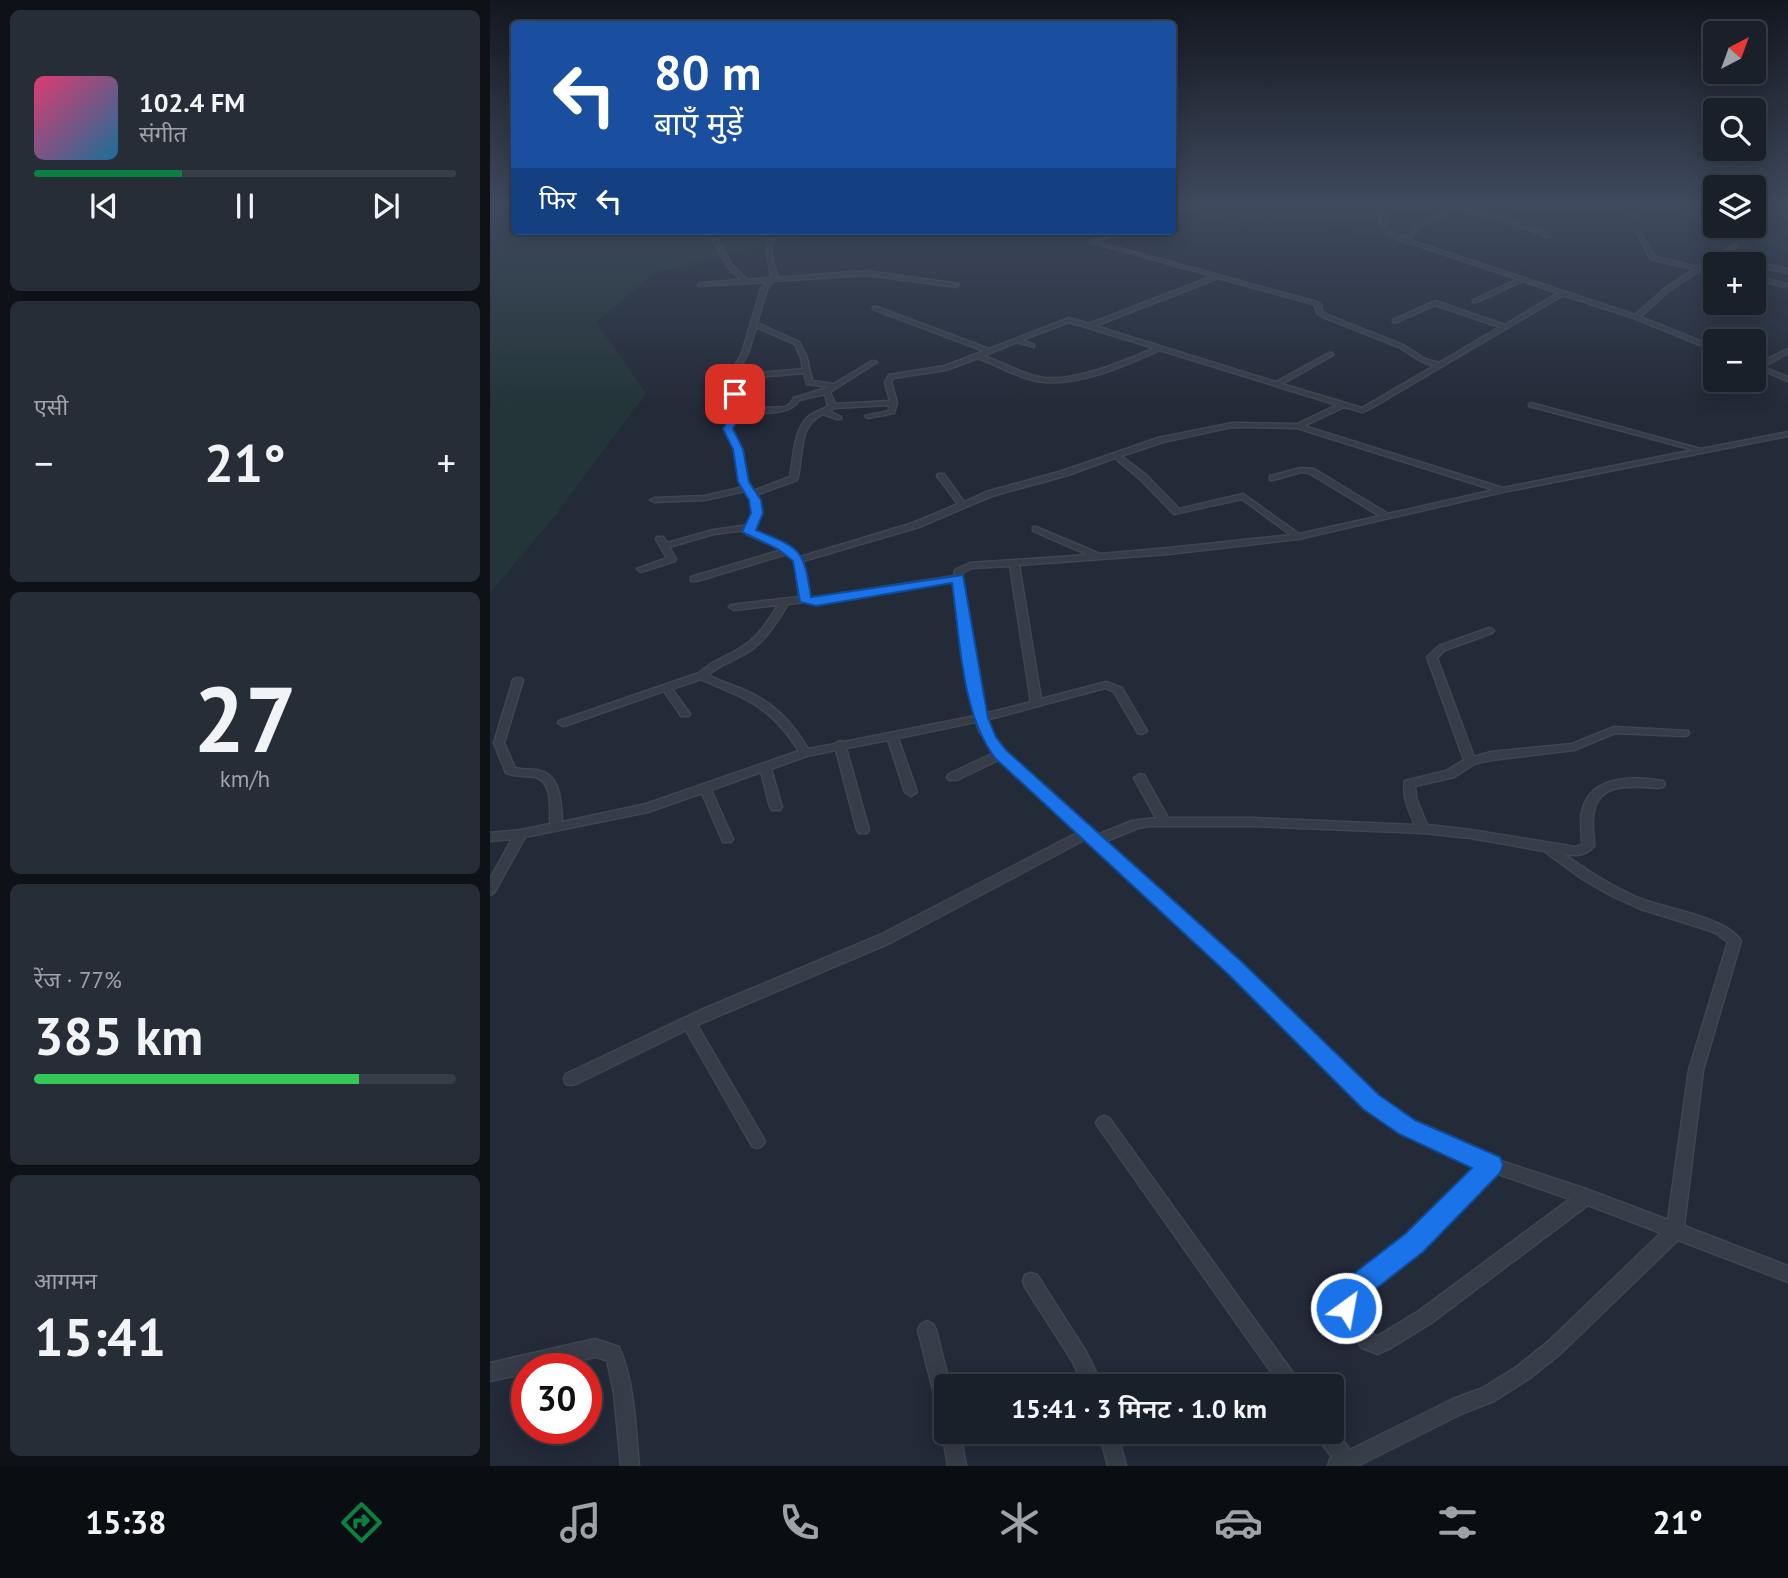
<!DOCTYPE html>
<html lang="hi">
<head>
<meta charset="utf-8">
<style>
  body { margin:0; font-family:"PT Sans","Noto Sans Devanagari",sans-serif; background:#272d36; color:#f1f3f6; height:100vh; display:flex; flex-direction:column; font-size:26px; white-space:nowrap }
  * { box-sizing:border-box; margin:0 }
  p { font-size:23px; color:#9fa3a8 }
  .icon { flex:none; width:38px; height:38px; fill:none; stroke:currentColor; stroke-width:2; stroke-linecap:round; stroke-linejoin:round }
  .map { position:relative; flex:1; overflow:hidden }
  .side { display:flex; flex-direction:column; gap:10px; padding:10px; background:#0e1217; width:490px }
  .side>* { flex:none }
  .top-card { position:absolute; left:21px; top:21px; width:665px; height:214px; border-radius:7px; box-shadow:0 4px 18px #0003,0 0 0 2px #383e47; background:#1a4fa0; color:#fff; overflow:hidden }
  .needle { width:46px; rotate:41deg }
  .controls { position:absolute; left:1213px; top:21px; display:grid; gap:14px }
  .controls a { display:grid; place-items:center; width:63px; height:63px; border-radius:7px; background:#1a202a; box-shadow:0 4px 18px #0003,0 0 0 2px #383e47; font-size:35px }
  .speed { position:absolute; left:21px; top:1353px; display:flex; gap:14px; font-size:35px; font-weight:700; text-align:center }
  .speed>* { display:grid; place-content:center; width:91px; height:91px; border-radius:50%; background:#1a202a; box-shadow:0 4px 18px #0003,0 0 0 2px #383e47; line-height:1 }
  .speed .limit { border:10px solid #d22; background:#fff; color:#111 }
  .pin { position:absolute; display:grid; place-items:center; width:60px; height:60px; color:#fff; margin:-30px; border-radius:14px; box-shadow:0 4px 10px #0006 }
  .me { position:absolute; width:77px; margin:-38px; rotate:32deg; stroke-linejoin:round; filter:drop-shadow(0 0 5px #0008) }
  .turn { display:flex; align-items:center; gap:24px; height:147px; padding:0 28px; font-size:32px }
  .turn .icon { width:91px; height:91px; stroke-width:2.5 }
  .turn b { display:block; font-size:49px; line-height:60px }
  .then { display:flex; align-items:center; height:66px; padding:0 28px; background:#0003; gap:14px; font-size:26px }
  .big { font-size:52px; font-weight:600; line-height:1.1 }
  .side .widget { flex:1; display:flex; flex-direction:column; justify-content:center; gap:10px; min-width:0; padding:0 24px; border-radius:10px; background:#272d36 }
  .side .dial { align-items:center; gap:0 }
  .dial b { font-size:91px; line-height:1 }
  .song { display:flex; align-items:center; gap:21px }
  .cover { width:84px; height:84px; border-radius:10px; background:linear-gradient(135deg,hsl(340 70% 55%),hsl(200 70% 35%)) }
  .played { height:7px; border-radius:4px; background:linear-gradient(90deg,#0b8043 35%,#383e47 35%) }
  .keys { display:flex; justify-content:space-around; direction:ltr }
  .heat { display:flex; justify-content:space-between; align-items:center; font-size:38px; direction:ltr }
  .charge { height:10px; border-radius:5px; background:linear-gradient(90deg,#34c759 77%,#383e47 0) }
  .trip { position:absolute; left:444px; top:1374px; width:410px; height:70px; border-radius:7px; background:#1a202a; box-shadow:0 4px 18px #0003,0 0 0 2px #383e47; font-weight:600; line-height:70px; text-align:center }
  .tab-bar { display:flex; height:112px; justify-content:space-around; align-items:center; background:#0a0d11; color:#9fa3a8 }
  .tab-bar .icon { width:49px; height:49px }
  .tab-bar .on { color:#0b8043 }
  .tab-bar b { font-size:32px; color:#f1f3f6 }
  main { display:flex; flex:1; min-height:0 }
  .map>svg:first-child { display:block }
</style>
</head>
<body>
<main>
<section class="side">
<div class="widget">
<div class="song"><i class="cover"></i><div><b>102.4 FM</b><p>संगीत</p></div></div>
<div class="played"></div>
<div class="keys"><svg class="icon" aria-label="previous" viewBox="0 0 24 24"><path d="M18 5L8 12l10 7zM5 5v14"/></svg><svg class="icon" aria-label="pause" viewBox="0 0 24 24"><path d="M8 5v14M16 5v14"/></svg><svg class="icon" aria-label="next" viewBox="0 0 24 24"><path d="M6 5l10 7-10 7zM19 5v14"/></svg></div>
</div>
<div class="widget"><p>एसी</p>
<div class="heat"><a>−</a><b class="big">21°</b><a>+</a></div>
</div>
<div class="widget dial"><b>27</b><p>km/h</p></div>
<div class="widget"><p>रेंज · 77%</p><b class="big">385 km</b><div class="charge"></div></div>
<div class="widget"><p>आगमन</p><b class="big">15:41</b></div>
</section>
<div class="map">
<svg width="1298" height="1466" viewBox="0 0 1298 1466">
  <rect width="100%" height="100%" fill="#232a38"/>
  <path fill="#243539" d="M0,204h24v27h307l-166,42 -59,49 50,71 -91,123 -65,77z
    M722,204h137l29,9 4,21c-26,3 -47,-11 -72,-13 -15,-2 -32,-1 -39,-6l-26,10 -12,-4 9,-4 -2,-2 -37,3 5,-3 -2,-3 9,-2 1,-4z
    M1086,204h139v22h39v-22h34v48l-51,-16 -77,-29 -23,10z"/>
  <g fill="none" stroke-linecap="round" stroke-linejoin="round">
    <defs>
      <path id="minor" d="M706,204h6l-30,10v-3z
        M891,204h4c-1,21 -2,27 20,34l8,-11 36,-18 -21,-5 26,3 51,10 45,18v2h-4l-44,-18 -48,-9 -37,19 -8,11 226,75 31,-27 28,-19 -43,-10 -14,-26h4l14,24 43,10 37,-23 2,2 -21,14 38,2 34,7v4c-18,-4 -67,-16 -82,-7l9,2v4l-13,-3 -32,21 -30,27 75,30v4l-81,-33 -71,-23 -190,112 -10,5 -19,-5 -40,19 199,62 191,-38 -165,-44v-2l2,-1 170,46 87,-17v4l-285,56 -205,47 -129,15 -150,11 22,134 65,-17 16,6 25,43 -5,3 -4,-1 -24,-41 -9,-4 -119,32 3,10 16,22 92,83 35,-14 24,-3 -22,-40 6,-4 4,1 24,43h86l161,7c-6,-15 -13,-28 -10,-44l41,-10 18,-11 -37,-103 12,-11 50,-18 3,1 2,2 -2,2 -47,17 -8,8 37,99 17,-5 81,-8 42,-17 74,4 1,2 -1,2 -4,1 -69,-3 -41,17 -83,10 -17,4 -20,13 -39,9 1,12 11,27 44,5 105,17 6,-3c0,-13 -3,-27 2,-39 11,-30 53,-29 79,-24l2,3 -2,3 -4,1c-27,-2 -64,-7 -66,30 -1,9 1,19 1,28 -8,10 -18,10 -30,8 22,16 45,31 70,42 28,13 92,20 107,45l-38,129 -19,156 104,40v16l-110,-42 -117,113 -31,25 -36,23 -31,12 -106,53h-29l2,-7 3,-1 -15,-19 -2,-7h16v-6l18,24 103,-51 30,-11 35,-22 31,-25 112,-108 -73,-28 -157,118 -42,26 -11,5 -16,-6 -25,-40 5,-20 66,-51 71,-70 -94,-45 -19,-15 -136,-135 -144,-133 -196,104 -193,82 65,111 3,5 -3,5 -5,2 -5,-2 -66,-116 -110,54 -5,1 -5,-1 -2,-5 2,-5 135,-64 179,-75 199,-103 -79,-73 -43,21h-8l-2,-3 2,-3 45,-21 -15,-22 -3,-9 -78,16 19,54 -6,4 -6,-4 -17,-52 -42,8 23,82 -2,3h-8l-2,-3 -21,-80 -29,6 -36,13 11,38 -2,3h-8l-2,-3 -9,-35 -50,18 22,49 -2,3h-8l-21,-49 -54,19 -123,25 -31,56 -4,2v-16l22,-40 -22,2v-8l31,-3 29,-6c0,-14 3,-43 -15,-47 -11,-2 -19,0 -29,-4l-12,-30 19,-63 2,-2h6l2,2 -19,63 11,25c7,2 14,1 22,2 24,4 24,32 25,52l84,-18 153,-53c-16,-25 -34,-44 -62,-56 -12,-6 -24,-10 -36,-16l-29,10 18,25 -1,2h-8l-17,-25 -97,34 -4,1 -5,-3 1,-2 140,-48c11,-11 25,-15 38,-23 19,-10 31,-28 41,-45l-44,5 -5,-3 2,-2 68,-8 -4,-36 -8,-7 -90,27h-6v-4l91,-27 -36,-16v-4l-32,4 -45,13 7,12 -1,2 -34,11 -4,-3 30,-11 -11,-19 1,-2h6l4,6 46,-13 35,-5c6,-14 5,-22 -3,-34l-40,9 -51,2 -4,-2 4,-2 51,-2 38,-9 -3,-5 -6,-33 -9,-20 9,-18 -5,-34 13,-24 19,-64 6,-7 -69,4 2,-3 41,-3 -14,-14 -18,-34h4l19,33 15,15 22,-2 2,-2 -4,-23 2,-22h4l-2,22 6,23 -2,2 91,-7 93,13 -2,3 -91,-12 -93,6 -6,8 -10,34 42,19 8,16 5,23 22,3 38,-23 5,1 -47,30 5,12 55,-3 -5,-19 4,-7 56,-9 39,-15 -111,-42v-2h4l112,42 80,-31 20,6 124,-48 -123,-34 27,-11h6l-26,11 220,60 4,3 1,6 5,4 76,30 22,14 14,4 61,-36 -65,-22 -38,17h-4v-2l42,-19 70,24 53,-32 -35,-12 -46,21h-4v-2l45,-21 -130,-43 -8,-12zM728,278l95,26 2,2 2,7 6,4 76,30 22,14 13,5 -72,42 -80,-24 51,-29v-2h-4l-53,29 -181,-56zM579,322l85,26c-29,13 -83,36 -115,29 -19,-4 -37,-15 -56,-21l34,-14 17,5v-2l-12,-5zM266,327l39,17 6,14 2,11 -67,6 12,-22zM670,350l177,55 -40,19 -65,-1 -74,15 -96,33 -76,21 -22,10 -20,-28h-6l-1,2 21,28 -45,19 -113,34 -15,-13 -31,-13c5,-13 10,-23 2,-36l41,-15c7,-23 0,-55 26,-66l14,5h4v-2l-12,-6 5,-3 55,-3v6l-24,5 3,2 26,-5 3,-10 -6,-21 2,-4 53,-8 32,-12c21,8 44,22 67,24 36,3 82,-17 115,-32zM314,373l3,11 22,3 -35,11 -4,6 -5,3 -45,2 -5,-30zM335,394l3,12c-6,4 -14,6 -20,11 -15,14 -14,41 -18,60l-37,14 -5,-9 -6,-33 -11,-20 8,-16c17,-1 51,4 60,-13zM742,427l65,1 197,62 -106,24 -74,-45 -13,-1 -31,8v4h3l28,-8 8,1 71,43 -81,18 -56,-40 -64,15 -33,-34 -25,-19 42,-14zM625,458l25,21 34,35 68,-15 49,36 -122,13 -69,6 -64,-27h-3v4l55,24 -118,8 -15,7 -1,6 -142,22 -5,-3 -4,-34 116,-34 73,-31 76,-21zM520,566l21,136 -47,12 -22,-141 10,-5zM465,581l20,135 -131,26 -4,-1 -5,3 -27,5c-16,-27 -35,-47 -64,-59 -12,-5 -24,-9 -36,-15 11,-10 23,-13 35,-20 21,-11 33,-32 45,-51l17,-2 5,2zM660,826h104l169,7 48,5 73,13 40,29 28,16 29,13 67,21 9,4 11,8 -39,128 -21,150 -82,-31 -91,-30 -100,-47 -19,-15 -136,-133 -136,-122 34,-14zM1005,1173l75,26 -151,112 -41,25 -4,-1 -19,-29 1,-7 64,-50z
        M1264,276l33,8 1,1 -3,2 -31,-8z
        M1298,349v4l-25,14 25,10v4l-34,-14v-4l4,1z
        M614,1116l5,2 189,262 3,6h-20l-182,-258 -3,-5 3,-5z
        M541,1273l6,2 48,75 18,36h-19l-11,-24 -48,-75 -2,-6 2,-6z
        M437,1321l6,3 3,6 14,56h-3v33l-6,-3 -3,-6 -20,-80 3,-6z
        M105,1339l24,8c16,38 16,78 20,119h-18l-7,-73 -7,-33 -12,-3 -51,11h-17v5l-37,8v-18z
        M457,1424v8h13l6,34h-18l-6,-34 2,-7z
        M609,1432h18l9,34h-18z"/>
    </defs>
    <use href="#minor" stroke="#3f4652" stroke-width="3"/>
    <use href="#minor" fill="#363d48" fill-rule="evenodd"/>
  </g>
  <linearGradient id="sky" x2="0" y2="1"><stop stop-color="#13171f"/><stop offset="0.5" stop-color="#3f4a5e"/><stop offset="1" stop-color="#3f4a5e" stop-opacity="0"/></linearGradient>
  <rect width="1298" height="409" fill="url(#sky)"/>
  <path fill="#1a73e8" stroke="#114b97" stroke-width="2" d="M242,391l8,3 2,17 -9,18 10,20 6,33 12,18 2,13 -7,17c45,19 47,17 55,67l152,-22 25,143 8,19 10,13 236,212 137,133 36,25 85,37 3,8 -3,8 -77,79 -63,49 -5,17 -9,3 -9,-3 -4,-10 6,-23 66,-51 67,-66 -73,-34 -36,-25 -135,-135 -233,-216c-34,-45 -35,-120 -43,-175l-136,23 -16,-4 -7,-41 -15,-12 -36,-17 9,-19 -2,-13 -11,-18 -5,-33 -10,-20 9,-18z"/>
</svg>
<div class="controls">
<a><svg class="needle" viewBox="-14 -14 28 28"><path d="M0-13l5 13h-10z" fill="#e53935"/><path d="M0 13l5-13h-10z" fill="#9fa3a8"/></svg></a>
<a><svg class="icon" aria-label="search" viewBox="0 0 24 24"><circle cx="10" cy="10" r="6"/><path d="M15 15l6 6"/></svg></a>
<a><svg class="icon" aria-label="layers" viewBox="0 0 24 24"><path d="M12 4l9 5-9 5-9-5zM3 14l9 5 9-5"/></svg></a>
<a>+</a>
<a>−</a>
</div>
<div class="speed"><div class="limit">30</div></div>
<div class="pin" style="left:245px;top:394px;background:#d93025"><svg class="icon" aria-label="arrive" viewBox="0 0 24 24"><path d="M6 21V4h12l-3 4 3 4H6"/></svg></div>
<svg class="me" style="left:856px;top:1308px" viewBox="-20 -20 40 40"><circle r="17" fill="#1a73e8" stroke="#fff" stroke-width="3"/><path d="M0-11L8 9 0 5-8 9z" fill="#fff"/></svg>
<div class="trip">15:41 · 3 मिनट · 1.0 km</div>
<div class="top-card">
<div class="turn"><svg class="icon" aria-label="left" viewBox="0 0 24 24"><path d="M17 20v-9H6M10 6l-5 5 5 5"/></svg><div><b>80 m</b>बाएँ मुड़ें</div></div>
<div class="then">फिर<svg class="icon" aria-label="left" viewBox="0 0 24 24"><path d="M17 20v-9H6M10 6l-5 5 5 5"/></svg></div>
</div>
</div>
</main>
<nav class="tab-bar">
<b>15:38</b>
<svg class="icon on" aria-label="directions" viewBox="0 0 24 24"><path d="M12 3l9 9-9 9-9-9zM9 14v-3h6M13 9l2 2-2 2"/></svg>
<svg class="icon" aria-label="music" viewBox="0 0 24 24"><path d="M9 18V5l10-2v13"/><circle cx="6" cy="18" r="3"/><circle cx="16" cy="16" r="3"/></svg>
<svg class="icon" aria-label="phone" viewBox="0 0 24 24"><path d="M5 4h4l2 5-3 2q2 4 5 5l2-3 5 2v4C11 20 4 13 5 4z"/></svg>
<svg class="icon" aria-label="climate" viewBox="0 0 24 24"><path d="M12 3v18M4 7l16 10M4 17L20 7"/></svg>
<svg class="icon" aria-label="car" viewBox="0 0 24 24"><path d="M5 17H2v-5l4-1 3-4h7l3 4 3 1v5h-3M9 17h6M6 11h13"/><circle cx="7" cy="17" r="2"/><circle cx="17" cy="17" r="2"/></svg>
<svg class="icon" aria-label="filters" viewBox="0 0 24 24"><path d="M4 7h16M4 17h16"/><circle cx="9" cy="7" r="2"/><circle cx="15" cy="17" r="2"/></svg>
<b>21°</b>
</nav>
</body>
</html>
